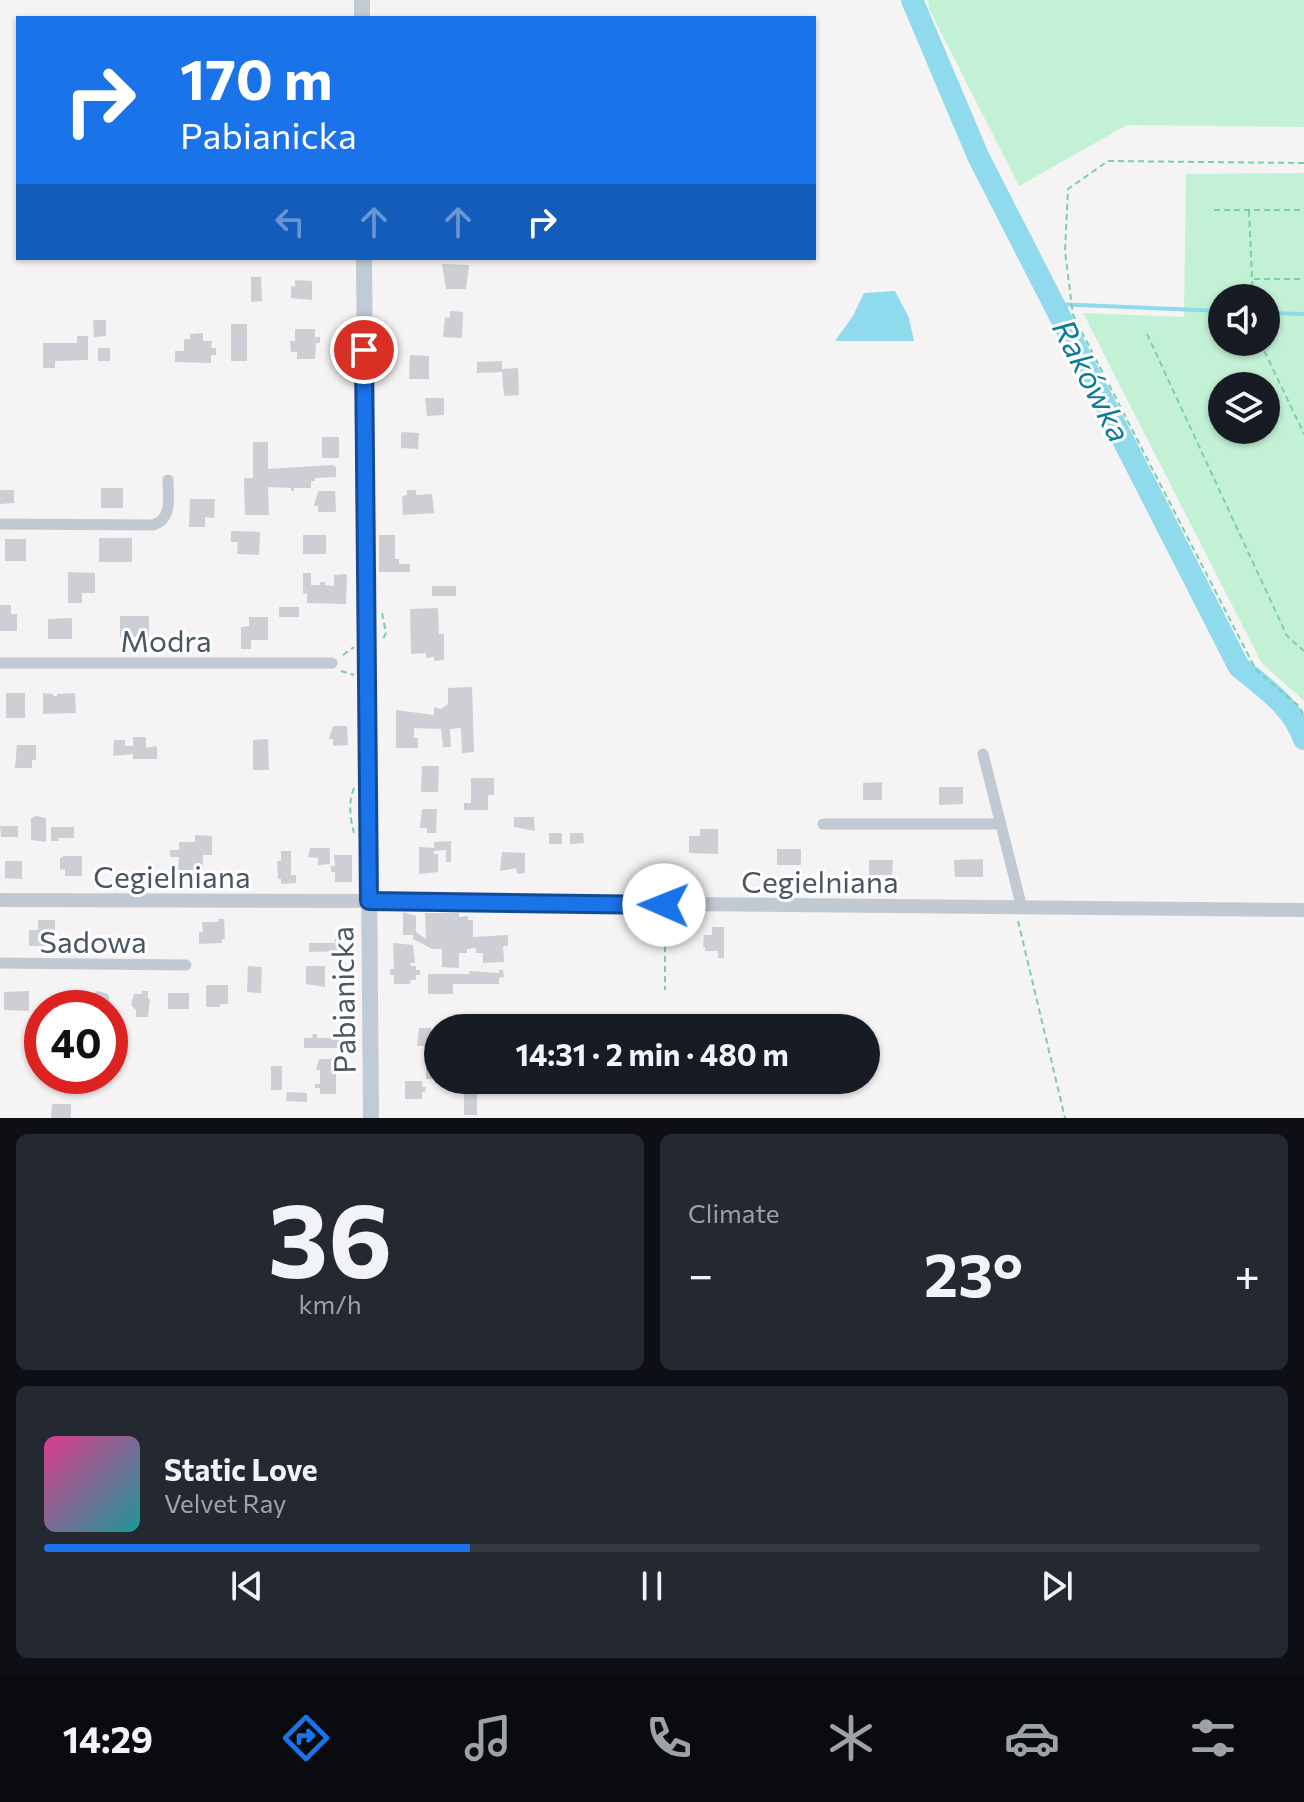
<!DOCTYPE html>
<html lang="en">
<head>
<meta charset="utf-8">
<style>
  body { margin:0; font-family:Commissioner,sans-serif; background:#242831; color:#f1f3f6; height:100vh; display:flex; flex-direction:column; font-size:30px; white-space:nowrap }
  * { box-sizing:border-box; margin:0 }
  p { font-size:26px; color:#9ea1a6 }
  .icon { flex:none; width:44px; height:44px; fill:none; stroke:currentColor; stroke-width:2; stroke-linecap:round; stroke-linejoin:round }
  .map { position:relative; height:1118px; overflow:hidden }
  .panel { display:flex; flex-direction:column; gap:16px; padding:16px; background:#0d0f14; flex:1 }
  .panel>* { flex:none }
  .guide { position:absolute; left:16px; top:16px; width:800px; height:244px; border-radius:0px; box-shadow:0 2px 6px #0004; background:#1a73e8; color:#fff; overflow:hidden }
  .controls { position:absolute; left:1208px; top:284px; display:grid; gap:16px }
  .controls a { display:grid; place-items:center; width:72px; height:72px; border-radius:50%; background:#171b24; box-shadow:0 2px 6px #0004; font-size:40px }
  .speed { position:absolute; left:24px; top:990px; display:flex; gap:16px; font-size:40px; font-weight:700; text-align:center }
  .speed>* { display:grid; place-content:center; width:104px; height:104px; border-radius:50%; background:#171b24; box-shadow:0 2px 6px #0004; line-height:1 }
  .speed .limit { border:12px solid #d22; background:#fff; color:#111 }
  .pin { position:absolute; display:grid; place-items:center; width:68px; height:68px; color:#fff; margin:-34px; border:4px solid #fff; border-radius:50%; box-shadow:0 2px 8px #0007 }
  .me { position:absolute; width:88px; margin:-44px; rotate:271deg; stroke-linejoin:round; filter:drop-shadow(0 0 6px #0008) }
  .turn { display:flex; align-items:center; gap:28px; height:168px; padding:0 32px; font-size:36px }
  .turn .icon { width:104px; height:104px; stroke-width:2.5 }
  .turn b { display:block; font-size:56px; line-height:68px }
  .lanes { display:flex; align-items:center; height:76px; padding:0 32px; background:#0003; justify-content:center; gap:40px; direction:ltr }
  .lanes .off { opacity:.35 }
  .big { font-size:60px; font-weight:700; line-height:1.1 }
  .panel .card { flex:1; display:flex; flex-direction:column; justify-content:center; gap:12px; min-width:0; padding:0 28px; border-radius:12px; background:#242831 }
  .panel .dial { align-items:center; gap:0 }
  .dial b { font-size:104px; line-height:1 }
  .song { display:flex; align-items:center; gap:24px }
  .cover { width:96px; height:96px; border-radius:12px; background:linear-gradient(135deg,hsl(330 70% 55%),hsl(180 70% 35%)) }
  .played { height:8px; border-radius:4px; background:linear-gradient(90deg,#1a73e8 35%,#363941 35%) }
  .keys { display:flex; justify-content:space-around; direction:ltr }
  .heat { display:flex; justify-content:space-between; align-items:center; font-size:44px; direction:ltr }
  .panel .tiles { flex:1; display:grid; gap:16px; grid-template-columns:1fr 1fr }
  .card:last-child { grid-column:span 2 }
  .trip { position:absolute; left:424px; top:1014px; width:456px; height:80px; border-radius:40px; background:#171b24; box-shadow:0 2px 6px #0004; font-weight:700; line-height:80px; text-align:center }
  .dock { display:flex; height:128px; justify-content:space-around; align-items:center; background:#090b0e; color:#9ea1a6 }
  .dock .icon { width:56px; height:56px }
  .dock .current { color:#1a73e8 }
  .dock b { font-size:36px; color:#f1f3f6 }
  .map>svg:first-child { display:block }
</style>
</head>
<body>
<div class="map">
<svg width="1304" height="1118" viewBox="0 0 1304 1118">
  <rect width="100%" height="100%" fill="#f5f3f3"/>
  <path fill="#c3f1d5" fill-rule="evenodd" d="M928,0h376v127l-177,-2 -108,61 -90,-177z
    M1304,173v528l-43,-39 -178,-349 101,4 2,-143zM1222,298h44v44h-44zM1222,386h44v44h-44z"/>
  <path fill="#90daee" d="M895,291l14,27 5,23h-79l18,-25 11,-23z"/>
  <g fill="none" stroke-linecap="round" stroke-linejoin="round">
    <path stroke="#90daee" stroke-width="4" d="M1055,304l167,7
      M1266,313l38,1"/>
    <path stroke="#90daee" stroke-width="22" d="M912,0l66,156 261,511c27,22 53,39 65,72"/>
  </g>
  <path fill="#cdcfd5" d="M442,264l27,1 -3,24h-20z
    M251,277h10l1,24 -11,1z
    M295,280l17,1v19l-21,-2v-12l4,1z
    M450,311l13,1 -1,26 -19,-1 2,-20 5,1z
    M93,320h13v16l-12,1z
    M231,324h16v37h-16z
    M295,329h20v8h5v6h-4l-1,16h-18v-7h-6l-1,-11h5z
    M203,333v8h9l-1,7h5v7h-5v8l-36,-1v-11h9v-12h6v-5z
    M77,336h11v24l-33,1v7h-12v-25h34z
    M98,348h12v13h-12z
    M410,355l19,1v23h-20z
    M502,361v8l16,-1 1,27 -15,1 -2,-24 -25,1v-11z
    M425,398h19v17l-17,1z
    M401,432l18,1 -1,16 -17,-1z
    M322,437h17v21h-17z
    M253,442h15v27l64,-4 4,2v10l-21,1v3h-4v7h-17v3h-3v-3l-23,-1 1,28h-24l-1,-37h9z
    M101,488h22v20h-22z
    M0,490h14v13l-14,1z
    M407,490h9v5l16,-1 2,19 -31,2 -1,-19 5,-1z
    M318,491h17l1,21h-18v-6h-4z
    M190,499h25l-1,19 -9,-1v10h-16z
    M231,531l29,1 -1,23 -22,-1 1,-12h-7z
    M303,535h23v19h-23z
    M379,535h16v24h4v5h11v8h-31z
    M99,538h33v24h-33z
    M5,539h21v22h-21z
    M68,572l27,1v20h-13v10h-14z
    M303,573h8v12h9v-3h5v3l9,1v-11l13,-1 -1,30 -39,-1v-9l-4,-1z
    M432,586h24v10h-24z
    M0,605h11v9h6v17h-17z
    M279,607h20v10h-20z
    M438,608l1,26h5v26l-10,1v-4l-8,1v-5l-15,1 -1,-45z
    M120,616h29v21h-29z
    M249,617h19v23h-17v9h-10v-22l8,-1z
    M72,618v21h-24v-20z
    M472,687l2,65 -12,1 -1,-25 -11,1 1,18h-8l-2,-18 -27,-1v10h4v10h-22v-38l38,5v-8l7,2 7,-5v-16z
    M6,693h19v25h-19z
    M43,693l10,1v2h4v-2l18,-1 1,20 -33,1z
    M333,726h14l1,19 -15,1v-7h-4z
    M133,737h13v11l11,-2v13h-24v-5l-20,2 1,-16h11v6h8z
    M268,739l1,31h-16v-30z
    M17,745h19v15h-4v8h-17z
    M422,766h17l-1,26h-17z
    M471,778h23v17h-6v15h-24v-7h7z
    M882,782v18h-19v-17z
    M939,787h24v17l-24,1z
    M422,809h15l-1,24h-9v-5h-7z
    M36,816l10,2v24l-15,-2v-22z
    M514,817h20l1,14 -21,-4z
    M0,826h18v11h-17z
    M51,827h23v11h-16l1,3h-8z
    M700,829h18v25l-29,-1v-17h11z
    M549,833h13v11h-13z
    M570,833h13l1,10 -14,1z
    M195,835l17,1v19h-9v15h-25l1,-13h-9v-7h9v-8h16z
    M451,841v21h-5v-12l-12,1v3h4v18l-19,2v-27l15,1v-6z
    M310,848h20v16l-12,1v-7l-10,-1z
    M777,849h24v16h-24z
    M281,851h10v24h5v8l-15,1v-5h-3l-1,-18h4z
    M502,852l23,1v20l-8,1 -1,-6 -16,3z
    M334,855h18v27h-17v-10h-4v-6h4z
    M64,856h18v20h-17v-7l-5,1v-12z
    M983,859v18h-28l-1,-17z
    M869,860h24l-1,15h-23z
    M5,861h17v18l-17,-1z
    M403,912l13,4v16l10,7 -1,-26h34v4l9,-1v4h5v17l35,-2v11h-5l1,16 -21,1v-10h-7v-5l-9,1v4h-8v15l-17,-1v-18h-10l-19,-10v-4h-10z
    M218,919h6l1,20h-3v4l-23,1v-12h4l-1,-10h16z
    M38,920h17v19h-11v7h-15v-16h9z
    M712,927h12v31h-6v-7h-13v-4h-2l1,-12h8z
    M335,939h5v12l-31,1v-9h26z
    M393,943l20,2 2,18h-5l1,3h5v4h4v5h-4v5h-5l-1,4h-16v-9h-4v-6h4z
    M248,966l14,1 -1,26 -14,-1z
    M306,966h19v21l-19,-3z
    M499,970h4l1,7 -5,1v6h-46v10h-25v-20h42l-1,-3 30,2z
    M206,985h22v19h-8v3h-14z
    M29,991v20l-25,-1v-18z
    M97,991l11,3 3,14h-26v-11h7z
    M142,991h6v8h2l-2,18h-12v-7l-5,-5 3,-11h8z
    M168,993h21v16h-21z
    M453,1014h15l-1,14h-15z
    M419,1028h12l3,18h-17z
    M332,1033h9v15h-37v-10h8l1,-4h4v4h15z
    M319,1059h17v35h-16v-6h-5v-4h5v-14h-4z
    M426,1061h12v18h-12z
    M271,1066h11v24h-11z
    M464,1080h13v35h-13z
    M405,1081h17v6h4l-1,5h-3v7h-17z
    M287,1092l20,1v9l-21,-1z
    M52,1104h19v14h-20z"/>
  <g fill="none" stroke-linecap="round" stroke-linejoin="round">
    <path stroke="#7ad0a6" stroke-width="2" stroke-dasharray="6 4" stroke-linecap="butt" d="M1304,163l-196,-2 -40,28 -3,62 8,64 183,355 44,37 4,10
      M1214,210h90
      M1249,211l4,87
      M1254,279h50
      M1147,334l140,302 17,15
      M1260,342l44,92
      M382,613l4,20 -4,8
      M343,655l11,-8
      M341,671l13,4
      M354,788c-6,14 -4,30 0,45
      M665,916v74
      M1018,921l47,197"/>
    <path stroke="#c1cad2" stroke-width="11" d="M0,524l153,1c20,-6 15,-27 15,-45
      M0,663h332
      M983,754l39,154
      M823,824h178
      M0,963l186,2"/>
    <path stroke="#c1cad2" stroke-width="14" d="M0,900l392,1 912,9"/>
    <path stroke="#c1cbd6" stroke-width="16" d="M362,0v18
      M364,258l7,860"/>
  </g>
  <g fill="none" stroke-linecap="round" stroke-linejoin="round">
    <defs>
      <path id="route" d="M364,350l5,551 295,4"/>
    </defs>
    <use href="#route" stroke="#114b97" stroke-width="20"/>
    <use href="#route" stroke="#1a73e8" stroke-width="14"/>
  </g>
  <g text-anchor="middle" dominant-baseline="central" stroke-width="6" stroke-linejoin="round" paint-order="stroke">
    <g font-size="30" fill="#4a5661" stroke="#fff">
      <text x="166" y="639">Modra</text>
      <text x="172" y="875">Cegielniana</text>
      <text x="820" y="880">Cegielniana</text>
      <text x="93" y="940">Sadowa</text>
      <text transform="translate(342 1000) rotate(-91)">Pabianicka</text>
    </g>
    <g font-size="32" font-style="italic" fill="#0c7c9b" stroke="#fff">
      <text transform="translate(1093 380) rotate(63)">Rakówka</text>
    </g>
  </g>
</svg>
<div class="controls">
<a><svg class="icon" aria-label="sound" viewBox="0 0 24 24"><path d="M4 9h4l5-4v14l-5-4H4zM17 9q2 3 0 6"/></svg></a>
<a><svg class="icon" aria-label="layers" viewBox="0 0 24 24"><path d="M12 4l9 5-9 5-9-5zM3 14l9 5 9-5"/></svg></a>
</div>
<div class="speed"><div class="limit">40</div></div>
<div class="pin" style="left:364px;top:350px;background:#d93025"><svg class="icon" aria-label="arrive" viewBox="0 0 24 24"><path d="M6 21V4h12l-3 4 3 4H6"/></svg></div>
<svg class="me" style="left:664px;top:905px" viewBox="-20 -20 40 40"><circle r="19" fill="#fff"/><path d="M0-13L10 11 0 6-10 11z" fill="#1a73e8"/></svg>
<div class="trip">14:31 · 2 min · 480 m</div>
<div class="guide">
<div class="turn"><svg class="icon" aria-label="right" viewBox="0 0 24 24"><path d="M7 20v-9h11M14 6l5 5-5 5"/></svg><div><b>170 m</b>Pabianicka</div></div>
<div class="lanes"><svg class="icon off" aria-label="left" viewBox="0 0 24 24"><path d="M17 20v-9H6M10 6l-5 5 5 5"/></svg><svg class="icon off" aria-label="ahead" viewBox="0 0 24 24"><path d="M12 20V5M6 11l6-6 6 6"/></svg><svg class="icon off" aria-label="ahead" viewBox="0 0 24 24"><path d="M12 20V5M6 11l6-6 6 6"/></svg><svg class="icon" aria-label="right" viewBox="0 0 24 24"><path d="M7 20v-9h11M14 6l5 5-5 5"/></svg></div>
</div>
</div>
<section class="panel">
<div class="tiles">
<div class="card dial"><b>36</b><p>km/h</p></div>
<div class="card"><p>Climate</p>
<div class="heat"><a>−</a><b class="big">23°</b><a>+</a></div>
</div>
<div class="card">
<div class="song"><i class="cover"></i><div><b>Static Love</b><p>Velvet Ray</p></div></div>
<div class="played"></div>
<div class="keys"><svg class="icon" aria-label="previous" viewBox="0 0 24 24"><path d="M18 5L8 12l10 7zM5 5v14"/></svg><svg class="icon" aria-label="pause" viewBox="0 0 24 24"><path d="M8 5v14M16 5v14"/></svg><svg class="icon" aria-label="next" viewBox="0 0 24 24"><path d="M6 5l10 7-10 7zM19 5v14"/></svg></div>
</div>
</div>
</section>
<nav class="dock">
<b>14:29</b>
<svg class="icon current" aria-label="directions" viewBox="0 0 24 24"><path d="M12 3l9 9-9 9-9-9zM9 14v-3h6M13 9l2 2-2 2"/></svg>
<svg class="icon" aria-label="music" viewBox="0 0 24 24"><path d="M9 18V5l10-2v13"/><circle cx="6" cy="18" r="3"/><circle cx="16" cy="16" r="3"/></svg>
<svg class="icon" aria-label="phone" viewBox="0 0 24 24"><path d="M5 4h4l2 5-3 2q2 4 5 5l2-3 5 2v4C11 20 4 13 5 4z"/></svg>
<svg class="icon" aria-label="climate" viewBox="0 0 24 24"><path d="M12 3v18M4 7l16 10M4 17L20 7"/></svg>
<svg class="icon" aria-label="car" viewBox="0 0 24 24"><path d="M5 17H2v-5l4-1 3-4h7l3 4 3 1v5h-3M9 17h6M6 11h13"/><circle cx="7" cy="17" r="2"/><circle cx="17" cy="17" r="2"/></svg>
<svg class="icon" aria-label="filters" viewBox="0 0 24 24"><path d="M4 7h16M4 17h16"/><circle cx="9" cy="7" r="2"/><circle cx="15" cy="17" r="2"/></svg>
</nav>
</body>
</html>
